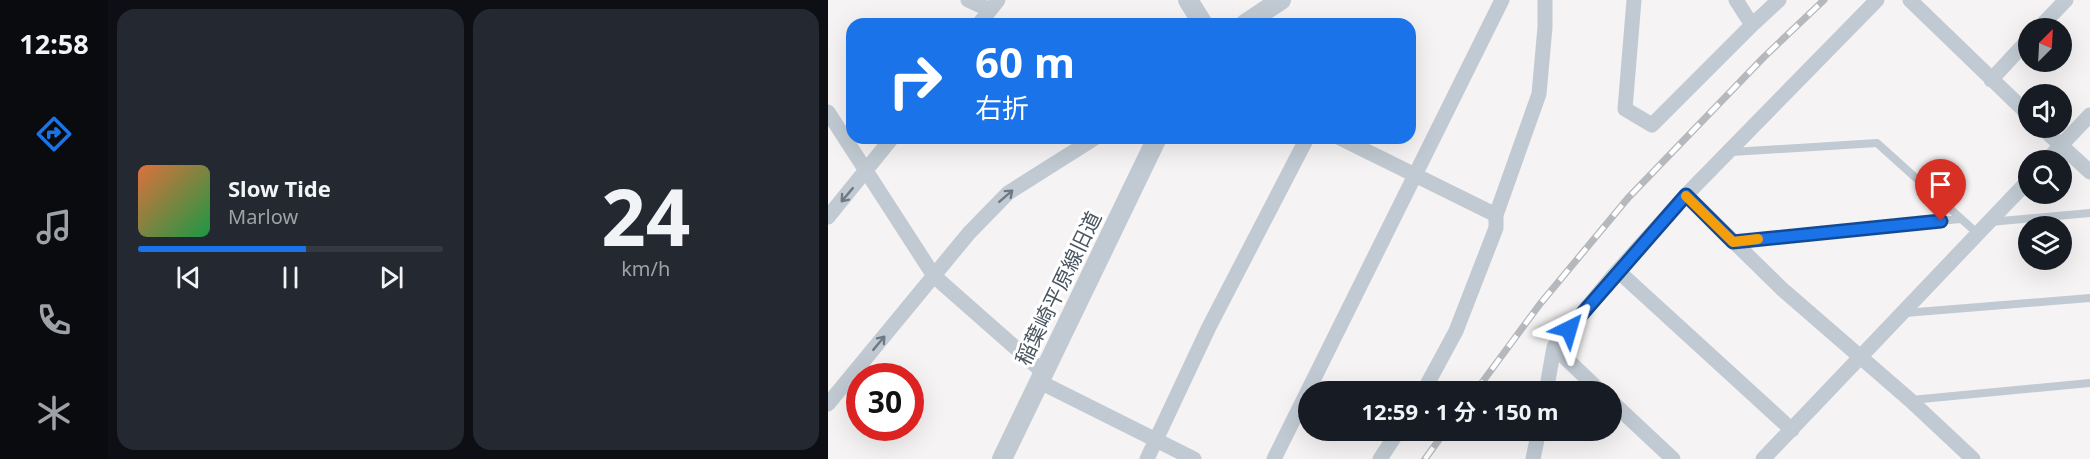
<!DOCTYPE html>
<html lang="ja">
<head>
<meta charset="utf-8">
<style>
  body { margin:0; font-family:"Noto Sans","Noto Sans JP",sans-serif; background:#242831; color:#f1f3f6; height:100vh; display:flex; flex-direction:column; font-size:22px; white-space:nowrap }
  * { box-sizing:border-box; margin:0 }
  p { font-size:20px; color:#9ea1a6 }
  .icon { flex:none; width:33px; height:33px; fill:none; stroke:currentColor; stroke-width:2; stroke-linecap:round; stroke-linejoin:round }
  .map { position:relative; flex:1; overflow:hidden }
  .side { display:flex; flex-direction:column; gap:9px; padding:9px; background:#0d0f14; width:720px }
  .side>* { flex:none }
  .banner { position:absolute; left:18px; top:18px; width:570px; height:126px; border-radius:18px; box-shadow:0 6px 24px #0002; background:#1a73e8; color:#fff; overflow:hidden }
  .needle { width:39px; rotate:24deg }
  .controls { position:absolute; left:1190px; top:18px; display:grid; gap:12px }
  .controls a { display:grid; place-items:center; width:54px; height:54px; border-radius:50%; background:#171b24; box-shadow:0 6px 24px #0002; font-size:30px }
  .speed { position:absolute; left:18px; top:363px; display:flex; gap:12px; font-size:30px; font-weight:700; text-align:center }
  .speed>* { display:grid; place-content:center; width:78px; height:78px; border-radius:50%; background:#171b24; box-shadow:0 6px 24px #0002; line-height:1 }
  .speed .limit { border:9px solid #d22; background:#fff; color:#111 }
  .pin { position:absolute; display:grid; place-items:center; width:51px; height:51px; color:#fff; margin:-62px -26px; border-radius:50% 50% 50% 0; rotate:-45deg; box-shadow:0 0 6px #0007 }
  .pin .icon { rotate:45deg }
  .me { position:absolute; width:66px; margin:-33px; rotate:40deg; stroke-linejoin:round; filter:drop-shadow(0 0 4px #0008) }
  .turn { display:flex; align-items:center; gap:21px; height:126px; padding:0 30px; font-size:27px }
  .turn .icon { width:78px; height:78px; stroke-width:2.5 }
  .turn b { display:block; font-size:42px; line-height:51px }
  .side .widget { flex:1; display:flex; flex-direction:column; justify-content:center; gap:9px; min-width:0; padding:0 21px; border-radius:18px; background:#242831 }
  .side .dial { align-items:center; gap:0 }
  .dial b { font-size:78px; line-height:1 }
  .song { display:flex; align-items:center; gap:18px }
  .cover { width:72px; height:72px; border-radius:9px; background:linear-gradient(135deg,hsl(20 70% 55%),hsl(140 70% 35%)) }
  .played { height:6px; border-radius:3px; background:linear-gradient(90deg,#1a73e8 55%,#363941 55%) }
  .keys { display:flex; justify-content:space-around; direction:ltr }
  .side .tiles { flex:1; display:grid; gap:9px; grid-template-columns:repeat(2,1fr) }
  .trip { position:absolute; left:470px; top:381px; width:324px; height:60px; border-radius:30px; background:#171b24; box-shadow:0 6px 24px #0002; font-weight:700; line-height:60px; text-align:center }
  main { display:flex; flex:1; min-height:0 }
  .tabs { display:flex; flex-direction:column; width:108px; justify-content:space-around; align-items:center; background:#090b0e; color:#9ea1a6 }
  .tabs .icon { width:42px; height:42px }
  .tabs .current { color:#1a73e8 }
  .tabs b { font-size:27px; color:#f1f3f6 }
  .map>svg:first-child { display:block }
</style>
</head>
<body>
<main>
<nav class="tabs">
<b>12:58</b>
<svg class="icon current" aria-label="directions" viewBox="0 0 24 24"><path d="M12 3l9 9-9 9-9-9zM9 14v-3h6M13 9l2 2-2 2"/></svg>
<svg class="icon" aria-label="music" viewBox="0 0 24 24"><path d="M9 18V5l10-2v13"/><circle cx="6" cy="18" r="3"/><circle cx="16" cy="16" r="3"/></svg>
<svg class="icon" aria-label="phone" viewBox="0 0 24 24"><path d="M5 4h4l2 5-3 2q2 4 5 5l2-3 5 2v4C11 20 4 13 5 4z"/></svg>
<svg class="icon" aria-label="climate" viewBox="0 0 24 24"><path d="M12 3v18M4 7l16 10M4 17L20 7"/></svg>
</nav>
<section class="side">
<div class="tiles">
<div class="widget">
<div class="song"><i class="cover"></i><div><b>Slow Tide</b><p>Marlow</p></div></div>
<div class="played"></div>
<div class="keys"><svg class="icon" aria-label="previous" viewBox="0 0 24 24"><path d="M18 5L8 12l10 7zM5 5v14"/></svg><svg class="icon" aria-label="pause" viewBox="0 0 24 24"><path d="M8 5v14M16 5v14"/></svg><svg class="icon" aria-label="next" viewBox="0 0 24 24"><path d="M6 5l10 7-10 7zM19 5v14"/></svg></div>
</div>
<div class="widget dial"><b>24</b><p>km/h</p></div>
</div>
</section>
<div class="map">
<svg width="1262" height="459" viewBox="0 0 1262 459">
  <rect width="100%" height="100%" fill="#f5f3f3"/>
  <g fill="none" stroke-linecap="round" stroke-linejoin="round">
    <path stroke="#c1cad2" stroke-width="8" d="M904,152l145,-9 100,90
      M1162,222l100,-9
      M907,242l225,-23
      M1077,313l185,-15
      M1083,400l179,-17"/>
    <path stroke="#c1cad2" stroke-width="15" d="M140,0l22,10
      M806,0l-9,109 27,16 100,-100
      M908,0l16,25 27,-25
      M1082,0l118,114
      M151,24l19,-24
      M1211,28l27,-28
      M1163,80l37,-40
      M0,112l106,164 110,97
      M1214,128l48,44
      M512,138l156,77v13l-40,103 -33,61
      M1219,160l43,-45
      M858,195l96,94 128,111 63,59
      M668,215l43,-121 6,-67v-27
      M0,217l64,-79
      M790,271l174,159
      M726,347l47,45
      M212,382l154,77
      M718,392l8,-45 59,-71 73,-81 191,-195
      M783,401l62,58
      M0,404l141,-171 39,-40 87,-55
      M319,459l62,-132 98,-189
      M446,459l228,-459
      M552,459l19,-29
      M705,459l6,-29
      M935,459l265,-278"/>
    <path stroke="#c1cad2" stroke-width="20" d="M360,0l15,24
      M417,24l36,-24
      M174,459l155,-321"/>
    <defs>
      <path id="rail" d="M647,392l65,-88 88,-106 136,-141 60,-57
        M597,459l21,-29"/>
    </defs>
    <use href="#rail" stroke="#b5b8bd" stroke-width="7"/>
    <use href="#rail" stroke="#fff" stroke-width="4.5" stroke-dasharray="14" stroke-linecap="butt"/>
  </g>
  <defs><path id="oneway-shaft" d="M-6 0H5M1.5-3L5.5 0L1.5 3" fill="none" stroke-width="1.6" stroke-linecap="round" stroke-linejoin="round" transform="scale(1.5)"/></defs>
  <g stroke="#6e7983">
    <use href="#oneway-shaft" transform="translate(19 195) rotate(130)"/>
    <use href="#oneway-shaft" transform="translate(178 196) rotate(-41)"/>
    <use href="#oneway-shaft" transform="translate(51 343) rotate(-50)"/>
  </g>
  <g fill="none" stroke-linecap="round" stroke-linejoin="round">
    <defs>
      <path id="route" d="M741,329l117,-134 47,47 208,-21"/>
    </defs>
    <use href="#route" stroke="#114b97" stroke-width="15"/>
    <use href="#route" stroke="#1a73e8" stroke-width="10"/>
    <path stroke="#f59e0b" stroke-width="10" d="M858,196l47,46 25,-3"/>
  </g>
  <g text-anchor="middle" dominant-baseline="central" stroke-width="6" stroke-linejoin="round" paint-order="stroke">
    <g font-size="21" fill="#4a5661" stroke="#fff">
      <text transform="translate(230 288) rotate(-64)">稲葉崎平原線旧道</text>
    </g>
  </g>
</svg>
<div class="controls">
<a><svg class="needle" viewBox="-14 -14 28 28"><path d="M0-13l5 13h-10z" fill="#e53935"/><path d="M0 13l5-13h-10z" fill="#9ea1a6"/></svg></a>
<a><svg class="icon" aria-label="sound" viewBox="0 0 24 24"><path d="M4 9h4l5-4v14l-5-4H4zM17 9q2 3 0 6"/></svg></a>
<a><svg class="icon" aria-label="search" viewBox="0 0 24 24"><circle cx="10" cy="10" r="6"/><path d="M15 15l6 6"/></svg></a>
<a><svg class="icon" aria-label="layers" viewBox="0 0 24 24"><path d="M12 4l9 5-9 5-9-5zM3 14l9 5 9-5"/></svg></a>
</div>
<div class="speed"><div class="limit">30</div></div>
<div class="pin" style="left:1113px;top:221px;background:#d93025"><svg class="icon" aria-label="arrive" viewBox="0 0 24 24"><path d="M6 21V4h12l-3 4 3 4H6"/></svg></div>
<svg class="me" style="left:741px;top:329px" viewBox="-20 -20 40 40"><path d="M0-17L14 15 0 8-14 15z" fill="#1a73e8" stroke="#fff" stroke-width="4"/></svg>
<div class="trip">12:59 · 1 分 · 150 m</div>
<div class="banner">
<div class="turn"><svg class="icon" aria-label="right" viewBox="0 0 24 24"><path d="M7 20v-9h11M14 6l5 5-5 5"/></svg><div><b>60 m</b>右折</div></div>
</div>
</div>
</main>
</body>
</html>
